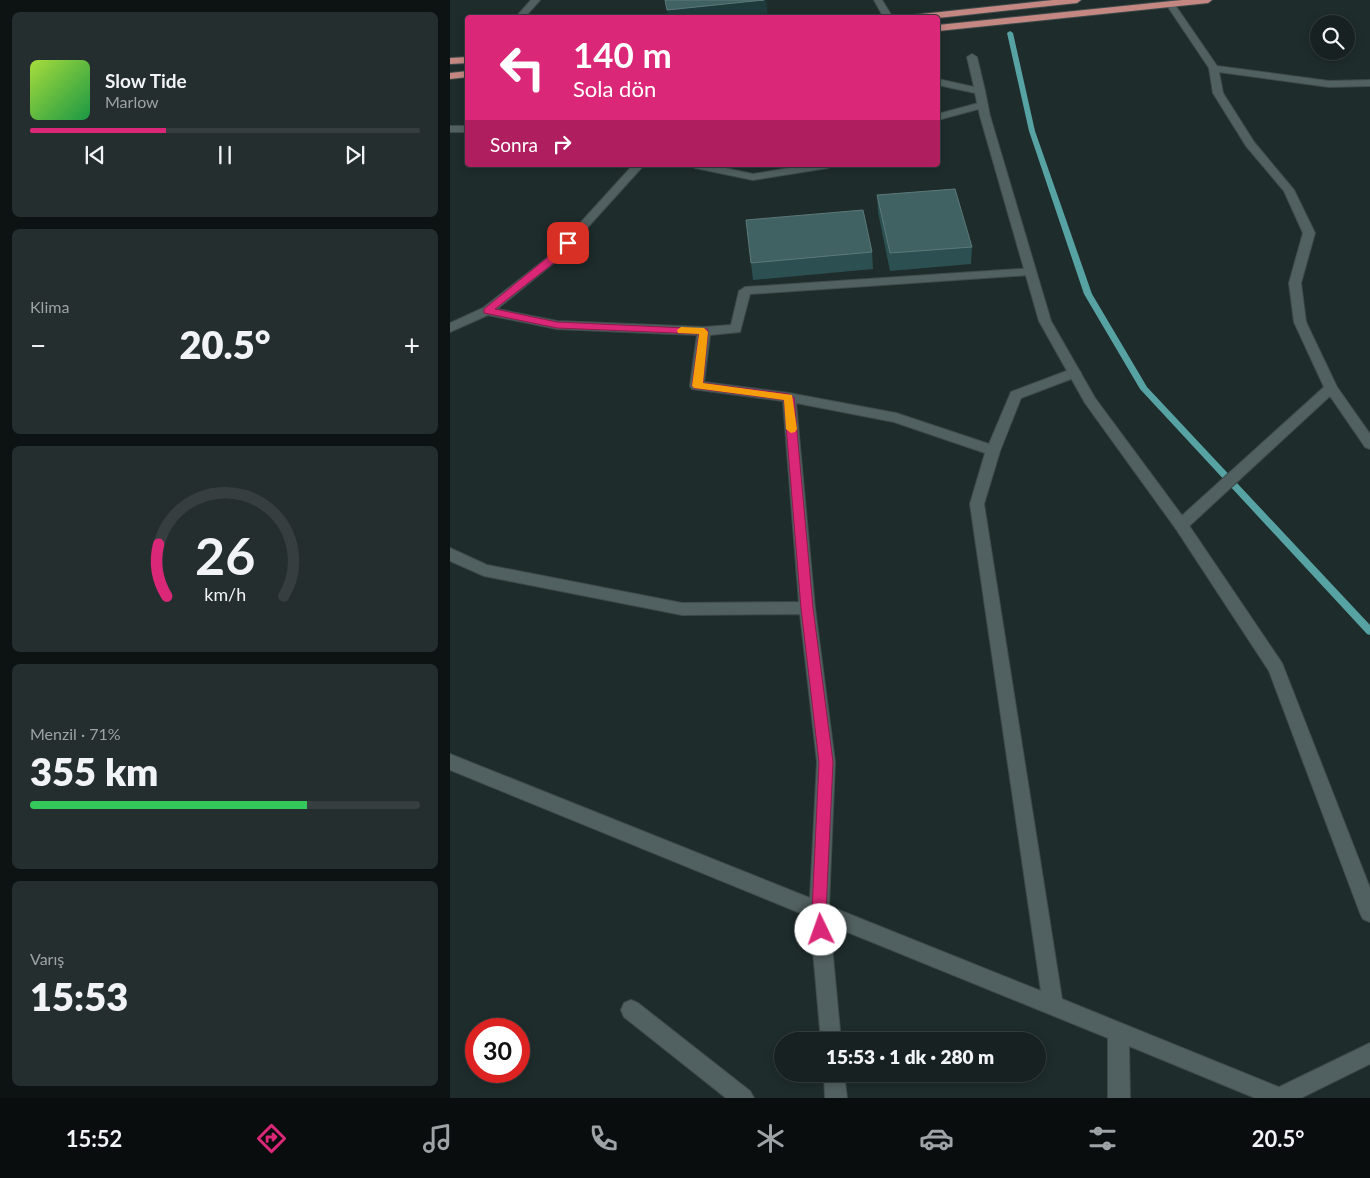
<!DOCTYPE html>
<html lang="tr">
<head>
<meta charset="utf-8">
<style>
  body { margin:0; font-family:Lato,sans-serif; background:#242e2e; color:#f1f3f6; height:100vh; display:flex; flex-direction:column; font-size:19px; white-space:nowrap }
  * { box-sizing:border-box; margin:0 }
  p { font-size:16px; color:#9ea3a5 }
  .icon { flex:none; width:28px; height:28px; fill:none; stroke:currentColor; stroke-width:2; stroke-linecap:round; stroke-linejoin:round }
  .map { position:relative; flex:1; overflow:hidden }
  .drawer { display:flex; flex-direction:column; gap:12px; padding:12px; background:#0d1212; width:450px }
  .drawer>* { flex:none }
  .guide { position:absolute; left:15px; top:15px; width:475px; height:152px; border-radius:5px; box-shadow:0 2px 8px #0003,0 0 0 1px #363e3f; background:#db2777; color:#fff; overflow:hidden }
  .fabs { position:absolute; left:860px; top:15px; display:grid; gap:10px }
  .fabs a { display:grid; place-items:center; width:45px; height:45px; border-radius:50%; background:#172121; box-shadow:0 2px 8px #0003,0 0 0 1px #363e3f; font-size:25px }
  .speed { position:absolute; left:15px; top:1018px; display:flex; gap:10px; font-size:25px; font-weight:700; text-align:center }
  .speed>* { display:grid; place-content:center; width:65px; height:65px; border-radius:50%; background:#172121; box-shadow:0 2px 8px #0003,0 0 0 1px #363e3f; line-height:1 }
  .speed .limit { border:8px solid #d22; background:#fff; color:#111 }
  .pin { position:absolute; display:grid; place-items:center; width:42px; height:42px; color:#fff; margin:-21px; border-radius:10px; box-shadow:0 2px 8px #0006 }
  .me { position:absolute; width:55px; margin:-28px; rotate:357deg; stroke-linejoin:round; filter:drop-shadow(0 0 4px #0008) }
  .turn { display:flex; align-items:center; gap:18px; height:105px; padding:0 25px; font-size:22px }
  .turn .icon { width:65px; height:65px; stroke-width:2.5 }
  .turn b { display:block; font-size:35px; line-height:42px }
  .then { display:flex; align-items:center; height:48px; padding:0 25px; background:#0003; gap:10px; font-size:19px }
  .big { font-size:38px; font-weight:800; line-height:1.1 }
  .drawer .tile { flex:1; display:flex; flex-direction:column; justify-content:center; gap:8px; min-width:0; padding:0 18px; border-radius:8px; background:#242e2e }
  .drawer .dial { align-items:center; gap:0 }
  .dial svg { height:130px; overflow:visible; fill:none; stroke:#363e3f; stroke-width:7; stroke-linecap:round; text-anchor:middle }
  .dial text { fill:#f1f3f6; stroke:none }
  .song { display:flex; align-items:center; gap:15px }
  .cover { width:60px; height:60px; border-radius:8px; background:linear-gradient(135deg,hsl(80 70% 55%),hsl(140 70% 35%)) }
  .played { height:5px; border-radius:2px; background:linear-gradient(90deg,#db2777 35%,#363e3f 35%) }
  .keys { display:flex; justify-content:space-around; direction:ltr }
  .heat { display:flex; justify-content:space-between; align-items:center; font-size:28px; direction:ltr }
  .charge { height:8px; border-radius:4px; background:linear-gradient(90deg,#34c759 71%,#363e3f 0) }
  .trip { position:absolute; left:324px; top:1032px; width:272px; height:50px; border-radius:25px; background:#172121; box-shadow:0 2px 8px #0003,0 0 0 1px #363e3f; font-weight:800; line-height:50px; text-align:center }
  .tabs { display:flex; height:80px; justify-content:space-around; align-items:center; background:#090d0d; color:#9ea3a5 }
  .tabs .icon { width:35px; height:35px }
  .tabs .selected { color:#db2777 }
  .tabs b { font-size:22px; color:#f1f3f6 }
  main { display:flex; flex:1; min-height:0 }
  .map>svg:first-child { display:block }
</style>
</head>
<body>
<main>
<section class="drawer">
<div class="tile">
<div class="song"><i class="cover"></i><div><b>Slow Tide</b><p>Marlow</p></div></div>
<div class="played"></div>
<div class="keys"><svg class="icon" aria-label="previous" viewBox="0 0 24 24"><path d="M18 5L8 12l10 7zM5 5v14"/></svg><svg class="icon" aria-label="pause" viewBox="0 0 24 24"><path d="M8 5v14M16 5v14"/></svg><svg class="icon" aria-label="next" viewBox="0 0 24 24"><path d="M6 5l10 7-10 7zM19 5v14"/></svg></div>
</div>
<div class="tile"><p>Klima</p>
<div class="heat"><a>−</a><b class="big">20.5°</b><a>+</a></div>
</div>
<div class="tile dial"><svg viewBox="0 0 100 80">
<path d="M14 69A42 42 0 1 1 86 69"/>
<path d="M14 69A42 42 0 0 1 9 37" stroke="#db2777"/>
<text x="50" y="56" font-size="32" font-weight="700">26</text>
<text x="50" y="72" font-size="11">km/h</text>
</svg></div>
<div class="tile"><p>Menzil · 71%</p><b class="big">355 km</b><div class="charge"></div></div>
<div class="tile"><p>Varış</p><b class="big">15:53</b></div>
</section>
<div class="map">
<svg width="920" height="1098" viewBox="0 0 920 1098">
  <rect width="100%" height="100%" fill="#1f2c2c"/>
  <g fill="none" stroke-linecap="round" stroke-linejoin="round">
    <path fill="#57a2a3" fill-rule="evenodd" d="M560,31l3,2 22,98 57,163 55,93 223,238v10l-3,-1 -227,-245 -56,-95 -55,-163 -22,-98z"/>
    <defs>
      <path id="minor" d="M81,0h9l-16,18h-9z
        M424,0h8l11,18h-9z
        M720,1l3,1 44,64 112,15 41,-1v6l-41,1 -110,-15 4,21 31,49 40,48 21,43 -14,50 5,39 31,65 33,47v15l-5,-2 -35,-51 -144,133 -5,1 -5,-1 -2,-4 2,-4 148,-134 -30,-65 -5,-39 14,-50 -19,-42 -38,-45 -33,-53 -4,-25 -43,-64z
        M522,54l5,3 8,34 -5,3 -5,-3 -8,-34z
        M532,102l4,1v4l-48,13v-6z
        M0,126h18v6h-18z
        M183,165h11l-84,93 -63,51 60,12 147,6 27,-2 8,-34 6,-4 289,-19 2,3 -6,4 -280,19 -10,38 -30,3 -6,47 85,11 107,20 93,31 22,-52 58,-22h10l2,3 -2,3 -58,22 -21,53 -16,53 78,495 224,91 3,8h-34l-126,-52 1,52h-22v-60l-278,-113 11,116h-20l-11,-124 -360,-147v-16l360,144 7,-136 -17,-148 -118,1 -198,-39 -34,-15v-13l37,17 195,38 117,-1 -16,-201 -91,-12 -2,-3 7,-51 -140,-6 -69,-14 -38,17v-9l33,-15 69,-54zM346,403l98,19 91,31 -15,51 71,487 -212,-85 6,-144 -20,-154z
        M240,165h21l42,9 55,-9h25l-5,3 -75,12 -58,-12z
        M181,1000l7,3 112,88 4,7h-28l-102,-81 -3,-7 3,-7z
        M374,1074h20l3,24h-22z"/>
      <path id="tertiary" d="M488,79l45,10 2,2 5,25 61,205 44,77 91,123 96,142 88,225v34l-7,-3 -3,-6 -91,-242 -93,-142 -91,-126 -46,-82 -59,-205 -5,-23 -37,-8z
        M920,1043v21l-69,34h-34l4,-7z"/>
      <path id="trunk" d="M603,0h28l-4,3 -139,15h-30l4,-3z
        M732,0h30l-4,3 -270,28v-6z
        M18,57v6l-18,1v-6z
        M18,71v6l-18,2v-6z"/>
    </defs>
    <use href="#minor" stroke="#3f4b4b" stroke-width="2"/>
    <use href="#tertiary" stroke="#3f4b4b" stroke-width="2"/>
    <use href="#trunk" stroke="#3f4b4b" stroke-width="2"/>
    <use href="#minor" fill="#516060" fill-rule="evenodd"/>
    <use href="#tertiary" fill="#516060" fill-rule="evenodd"/>
    <use href="#trunk" fill="#c48782" fill-rule="evenodd"/>
  </g>
  <path fill="#2c5051" d="M427,195l95,52 -1,17 -81,7 -12,-59z
    M296,220l126,32 1,17 -120,11z"/>
  <path fill="#1e3a3b" d="M316,0l2,16 -19,2h-81l-1,-8z"/>
  <path fill="#416263" stroke="#5c797a" d="M215,0h99l-97,10z
    M505,189l17,58 -82,6 -13,-58z
    M413,210l9,42 -121,11 -5,-43z"/>
  <path fill="#db2777" stroke="#8e194d" d="M118,241l5,2 -13,15 -65,51 62,13 150,7 1,3 -5,51 86,11 5,4 19,210 20,154 -7,149 2,19 -2,5 -5,2 -5,-2 -4,-24 7,-149 -18,-154 -17,-208 -90,-12 -2,-2 7,-52 -142,-6 -73,-15v-4z"/>
  <path fill="#f59e0b" d="M231,327l23,1 4,4 -5,51 89,12 5,34 -2,3 -4,1 -5,-4 -2,-29 -90,-12 -2,-2 7,-52 -21,-1 -1,-3z"/>
</svg>
<div class="fabs">
<a><svg class="icon" aria-label="search" viewBox="0 0 24 24"><circle cx="10" cy="10" r="6"/><path d="M15 15l6 6"/></svg></a>
</div>
<div class="speed"><div class="limit">30</div></div>
<div class="pin" style="left:118px;top:243px;background:#d93025"><svg class="icon" aria-label="arrive" viewBox="0 0 24 24"><path d="M6 21V4h12l-3 4 3 4H6"/></svg></div>
<svg class="me" style="left:371px;top:930px" viewBox="-20 -20 40 40"><circle r="19" fill="#fff"/><path d="M0-13L10 11 0 6-10 11z" fill="#db2777"/></svg>
<div class="trip">15:53 · 1 dk · 280 m</div>
<div class="guide">
<div class="turn"><svg class="icon" aria-label="left" viewBox="0 0 24 24"><path d="M17 20v-9H6M10 6l-5 5 5 5"/></svg><div><b>140 m</b>Sola dön</div></div>
<div class="then">Sonra<svg class="icon" aria-label="right" viewBox="0 0 24 24"><path d="M7 20v-9h11M14 6l5 5-5 5"/></svg></div>
</div>
</div>
</main>
<nav class="tabs">
<b>15:52</b>
<svg class="icon selected" aria-label="directions" viewBox="0 0 24 24"><path d="M12 3l9 9-9 9-9-9zM9 14v-3h6M13 9l2 2-2 2"/></svg>
<svg class="icon" aria-label="music" viewBox="0 0 24 24"><path d="M9 18V5l10-2v13"/><circle cx="6" cy="18" r="3"/><circle cx="16" cy="16" r="3"/></svg>
<svg class="icon" aria-label="phone" viewBox="0 0 24 24"><path d="M5 4h4l2 5-3 2q2 4 5 5l2-3 5 2v4C11 20 4 13 5 4z"/></svg>
<svg class="icon" aria-label="climate" viewBox="0 0 24 24"><path d="M12 3v18M4 7l16 10M4 17L20 7"/></svg>
<svg class="icon" aria-label="car" viewBox="0 0 24 24"><path d="M5 17H2v-5l4-1 3-4h7l3 4 3 1v5h-3M9 17h6M6 11h13"/><circle cx="7" cy="17" r="2"/><circle cx="17" cy="17" r="2"/></svg>
<svg class="icon" aria-label="filters" viewBox="0 0 24 24"><path d="M4 7h16M4 17h16"/><circle cx="9" cy="7" r="2"/><circle cx="15" cy="17" r="2"/></svg>
<b>20.5°</b>
</nav>
</body>
</html>
